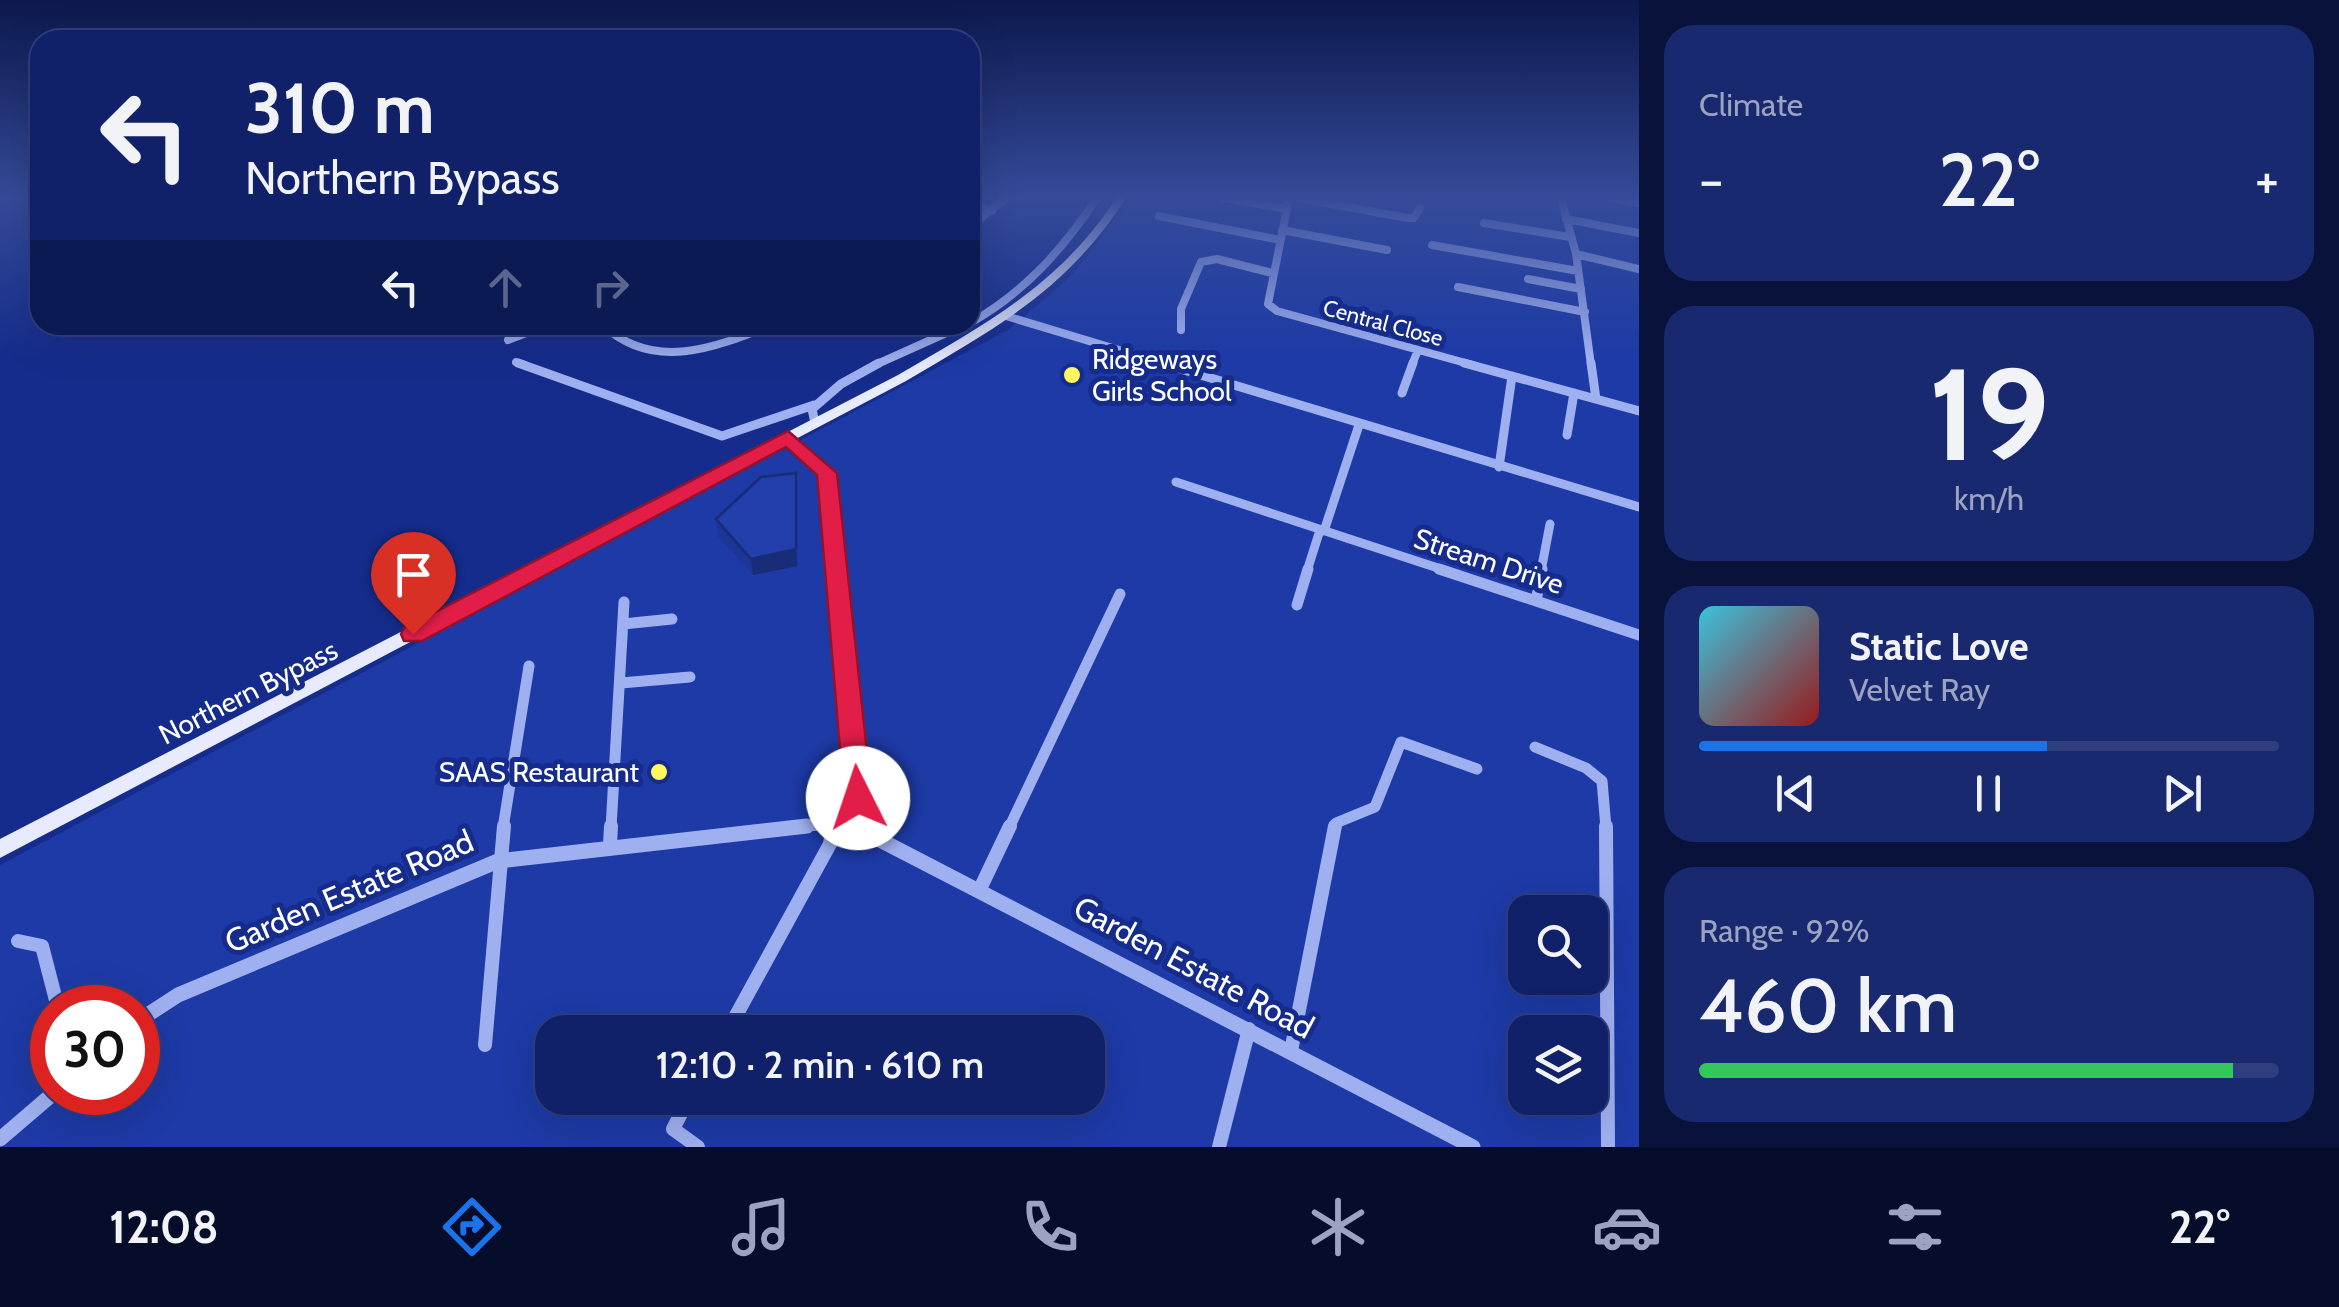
<!DOCTYPE html>
<html lang="en">
<head>
<meta charset="utf-8">
<style>
  body { margin:0; font-family:Cabin,sans-serif; background:#19296f; color:#f1f3f6; height:100vh; display:flex; flex-direction:column; font-size:38px; white-space:nowrap }
  * { box-sizing:border-box; margin:0 }
  p { font-size:32px; color:#9ca3c0 }
  .icon { flex:none; width:55px; height:55px; fill:none; stroke:currentColor; stroke-width:2; stroke-linecap:round; stroke-linejoin:round }
  .map { position:relative; flex:1; overflow:hidden }
  .details { display:flex; flex-direction:column; gap:25px; padding:25px; background:#09123a; width:700px }
  .details>* { flex:none }
  .banner { position:absolute; left:30px; top:30px; width:950px; height:305px; border-radius:30px; box-shadow:0 10px 40px #0002,0 0 0 2px #303e7d; background:#102169; color:#f1f3f6; overflow:hidden }
  .tools { position:absolute; left:1508px; top:895px; display:grid; gap:20px }
  .tools a { display:grid; place-items:center; width:100px; height:100px; border-radius:20px; background:#102169; box-shadow:0 10px 40px #0002,0 0 0 2px #303e7d; font-size:50px }
  .speed { position:absolute; left:30px; top:985px; display:flex; gap:20px; font-size:50px; font-weight:700; text-align:center }
  .speed>* { display:grid; place-content:center; width:130px; height:130px; border-radius:50%; background:#102169; box-shadow:0 10px 40px #0002,0 0 0 2px #303e7d; line-height:1 }
  .speed .limit { border:15px solid #d22; background:#fff; color:#111 }
  .pin { position:absolute; display:grid; place-items:center; width:85px; height:85px; color:#fff; margin:-102px -42px; border-radius:50% 50% 50% 0; rotate:-45deg; box-shadow:0 0 10px #0007 }
  .pin .icon { rotate:45deg }
  .me { position:absolute; width:110px; margin:-55px; rotate:356deg; stroke-linejoin:round; filter:drop-shadow(0 0 8px #0008) }
  .turn { display:flex; align-items:center; gap:35px; height:210px; padding:0 50px; font-size:45px }
  .turn .icon { width:130px; height:130px; stroke-width:2.5 }
  .turn b { display:block; font-size:70px; line-height:85px }
  .lanes { display:flex; align-items:center; height:95px; padding:0 50px; background:#0003; justify-content:center; gap:50px; direction:ltr }
  .lanes .off { opacity:.35 }
  .big { font-size:75px; font-weight:600; line-height:1.1 }
  .details .card { flex:1; display:flex; flex-direction:column; justify-content:center; gap:15px; min-width:0; padding:0 35px; border-radius:30px; background:#19296f }
  .details .dial { align-items:center; gap:0 }
  .dial b { font-size:130px; line-height:1 }
  .song { display:flex; align-items:center; gap:30px }
  .cover { width:120px; height:120px; border-radius:15px; background:linear-gradient(135deg,hsl(190 70% 55%),hsl(0 70% 35%)) }
  .played { height:10px; border-radius:5px; background:linear-gradient(90deg,#1a73e8 60%,#303e7d 60%) }
  .keys { display:flex; justify-content:space-around; direction:ltr }
  .heat { display:flex; justify-content:space-between; align-items:center; font-size:55px; direction:ltr }
  .charge { height:15px; border-radius:8px; background:linear-gradient(90deg,#34c759 92%,#303e7d 0) }
  .trip { position:absolute; left:535px; top:1015px; width:570px; height:100px; border-radius:30px; background:#102169; box-shadow:0 10px 40px #0002,0 0 0 2px #303e7d; font-weight:600; line-height:100px; text-align:center }
  .tab-bar { display:flex; height:160px; justify-content:space-around; align-items:center; background:#060d2a; color:#9ca3c0 }
  .tab-bar .icon { width:70px; height:70px }
  .tab-bar .selected { color:#1a73e8 }
  .tab-bar b { font-size:45px; color:#f1f3f6 }
  main { display:flex; flex:1; min-height:0 }
  .map>svg:first-child { display:block }
</style>
</head>
<body>
<main>
<div class="map">
<svg width="1639" height="1147" viewBox="0 0 1639 1147">
  <rect width="100%" height="100%" fill="#152c8c"/>
  <path fill="#1d3aa6" fill-rule="evenodd" d="M1132,198h507v949h-1639v-282l1008,-535 63,-54zM1525,912h65v66h-65zM52,1008h86v84h-86zM552,1032h536v66h-536zM1525,1032h65v66h-65z"/>
  <g fill="none" stroke-linecap="round" stroke-linejoin="round">
    <path stroke="#9fb0f0" stroke-width="8" d="M1224,198l62,11
      M1289,198l-21,106 9,7 196,54
      M1299,198l109,20h6l6,-10
      M1561,198l15,56 15,111
      M1611,198l28,5
      M970,202l22,9
      M1159,216l121,24
      M1566,219l73,14
      M1484,223l86,14
      M970,227l36,-29
      M1282,230l105,20
      M1432,245l146,26
      M1576,254l63,15
      M1528,279l53,10
      M1458,287l127,25
      M1006,316l163,49
      M970,323c55,-31 92,-73 127,-125
      M603,325c50,47 112,23 168,0
      M1181,330v-21l20,-47 16,-3 55,14
      M508,340l39,-15
      M516,362l9,3
      M875,365l89,-40
      M1412,365l6,-15"/>
    <path stroke="#9fb0f0" stroke-width="9" d="M518,363l204,73 92,-31
      M1161,363l478,144
      M1464,363l175,48
      M1591,363l5,36
      M1402,393l11,-30
      M815,423l-3,-14 29,-25 38,-21
      M1567,435l7,-42
      M788,437l39,36 10,98
      M1499,467l13,-91
      M1176,482l271,89
      M1324,531l35,-106
      M1307,571l13,-41
      M1541,571l9,-47"/>
    <path stroke="#9fb0f0" stroke-width="11" d="M837,569l21,228 -4,29
      M1439,569l200,66
      M1536,601l6,-32
      M1297,605l11,-36
      M623,624l49,-5
      M621,683l69,-6
      M1535,747l51,21 16,13 4,47
      M832,823l3,5
      M503,828l26,-162
      M611,828l13,-226
      M1009,828l111,-234
      M1335,828l1,-5 39,-16 26,-65 76,27"/>
    <path stroke="#9fb0f0" stroke-width="14" d="M1606,826l2,321
      M610,845l1,-19
      M979,891l31,-65
      M18,941l24,5 16,62
      M727,1032l103,-188 3,-18
      M485,1045l19,-219
      M1291,1051l44,-225
      M689,1098l-16,31 25,18
      M1219,1147l30,-118"/>
    <path stroke="#9fb0f0" stroke-width="12" d="M785,828l47,-5 27,5"/>
    <path stroke="#9fb0f0" stroke-width="15" d="M853,826l620,321
      M138,1021l40,-26 320,-134 309,-35
      M0,1139l55,-47"/>
    <path fill="#e8ebff" fill-rule="evenodd" d="M1116,198h10c-59,92 -129,129 -220,183l-906,477v-19l898,-464c86,-50 162,-90 218,-177z"/>
  </g>
  <path fill="#1e3693" d="M716,519l81,47 -44,9 -35,-39z"/>
  <path fill="#182c78" d="M796,473l1,93 -44,9 -2,-16z"/>
  <path fill="#233fab" stroke="#182c78" stroke-width="2.5" d="M796,473v76l-45,10 -35,-40 45,-42z"/>
  <linearGradient id="sky" x2="0" y2="1"><stop stop-color="#0c184d"/><stop offset="0.55" stop-color="#354b99"/><stop offset="1" stop-color="#354b99" stop-opacity="0"/></linearGradient>
  <rect width="1639" height="359" fill="url(#sky)"/>
  <path fill="#e11d48" stroke="#92132f" stroke-width="2.5" d="M788,431l49,42 35,325 -4,8 -10,4 -10,-4 -4,-8 -27,-323 -31,-28 -364,194h-18l-3,-7 3,-6z"/>
  <g fill="#fff85e" stroke="#152c8c" stroke-width="4">
    <circle cx="1072" cy="375" r="10"/>
    <circle cx="659" cy="772" r="10"/>
  </g>
  <g text-anchor="middle" dominant-baseline="central" stroke-width="10" stroke-linejoin="round" paint-order="stroke">
    <g font-size="22" fill="#fff" stroke="#152c8c">
      <text transform="translate(1383 323) rotate(15)">Central Close</text>
    </g>
    <g font-size="28" fill="#fff" stroke="#152c8c" text-anchor="start">
      <text x="1092" y="359">Ridgeways<tspan x="1092" dy="32">Girls School</tspan></text>
      <text x="639" y="772" text-anchor="end">SAAS Restaurant</text>
    </g>
    <g font-size="28" fill="#fff" stroke="#152c8c">
      <text transform="translate(1489 561) rotate(18)">Stream Drive</text>
      <text transform="translate(248 692) rotate(-27)">Northern Bypass</text>
    </g>
    <g font-size="32" fill="#fff" stroke="#152c8c">
      <text transform="translate(349 891) rotate(-23)">Garden Estate Road</text>
      <text transform="translate(1194 967) rotate(28)">Garden Estate Road</text>
    </g>
  </g>
</svg>
<div class="tools">
<a><svg class="icon" aria-label="search" viewBox="0 0 24 24"><circle cx="10" cy="10" r="6"/><path d="M15 15l6 6"/></svg></a>
<a><svg class="icon" aria-label="layers" viewBox="0 0 24 24"><path d="M12 4l9 5-9 5-9-5zM3 14l9 5 9-5"/></svg></a>
</div>
<div class="speed"><div class="limit">30</div></div>
<div class="pin" style="left:413px;top:634px;background:#d93025"><svg class="icon" aria-label="arrive" viewBox="0 0 24 24"><path d="M6 21V4h12l-3 4 3 4H6"/></svg></div>
<svg class="me" style="left:858px;top:798px" viewBox="-20 -20 40 40"><circle r="19" fill="#fff"/><path d="M0-13L10 11 0 6-10 11z" fill="#e11d48"/></svg>
<div class="trip">12:10 · 2 min · 610 m</div>
<div class="banner">
<div class="turn"><svg class="icon" aria-label="left" viewBox="0 0 24 24"><path d="M17 20v-9H6M10 6l-5 5 5 5"/></svg><div><b>310 m</b>Northern Bypass</div></div>
<div class="lanes"><svg class="icon" aria-label="left" viewBox="0 0 24 24"><path d="M17 20v-9H6M10 6l-5 5 5 5"/></svg><svg class="icon off" aria-label="ahead" viewBox="0 0 24 24"><path d="M12 20V5M6 11l6-6 6 6"/></svg><svg class="icon off" aria-label="right" viewBox="0 0 24 24"><path d="M7 20v-9h11M14 6l5 5-5 5"/></svg></div>
</div>
</div>
<section class="details">
<div class="card"><p>Climate</p>
<div class="heat"><a>−</a><b class="big">22°</b><a>+</a></div>
</div>
<div class="card dial"><b>19</b><p>km/h</p></div>
<div class="card">
<div class="song"><i class="cover"></i><div><b>Static Love</b><p>Velvet Ray</p></div></div>
<div class="played"></div>
<div class="keys"><svg class="icon" aria-label="previous" viewBox="0 0 24 24"><path d="M18 5L8 12l10 7zM5 5v14"/></svg><svg class="icon" aria-label="pause" viewBox="0 0 24 24"><path d="M8 5v14M16 5v14"/></svg><svg class="icon" aria-label="next" viewBox="0 0 24 24"><path d="M6 5l10 7-10 7zM19 5v14"/></svg></div>
</div>
<div class="card"><p>Range · 92%</p><b class="big">460 km</b><div class="charge"></div></div>
</section>
</main>
<nav class="tab-bar">
<b>12:08</b>
<svg class="icon selected" aria-label="directions" viewBox="0 0 24 24"><path d="M12 3l9 9-9 9-9-9zM9 14v-3h6M13 9l2 2-2 2"/></svg>
<svg class="icon" aria-label="music" viewBox="0 0 24 24"><path d="M9 18V5l10-2v13"/><circle cx="6" cy="18" r="3"/><circle cx="16" cy="16" r="3"/></svg>
<svg class="icon" aria-label="phone" viewBox="0 0 24 24"><path d="M5 4h4l2 5-3 2q2 4 5 5l2-3 5 2v4C11 20 4 13 5 4z"/></svg>
<svg class="icon" aria-label="climate" viewBox="0 0 24 24"><path d="M12 3v18M4 7l16 10M4 17L20 7"/></svg>
<svg class="icon" aria-label="car" viewBox="0 0 24 24"><path d="M5 17H2v-5l4-1 3-4h7l3 4 3 1v5h-3M9 17h6M6 11h13"/><circle cx="7" cy="17" r="2"/><circle cx="17" cy="17" r="2"/></svg>
<svg class="icon" aria-label="filters" viewBox="0 0 24 24"><path d="M4 7h16M4 17h16"/><circle cx="9" cy="7" r="2"/><circle cx="15" cy="17" r="2"/></svg>
<b>22°</b>
</nav>
</body>
</html>
